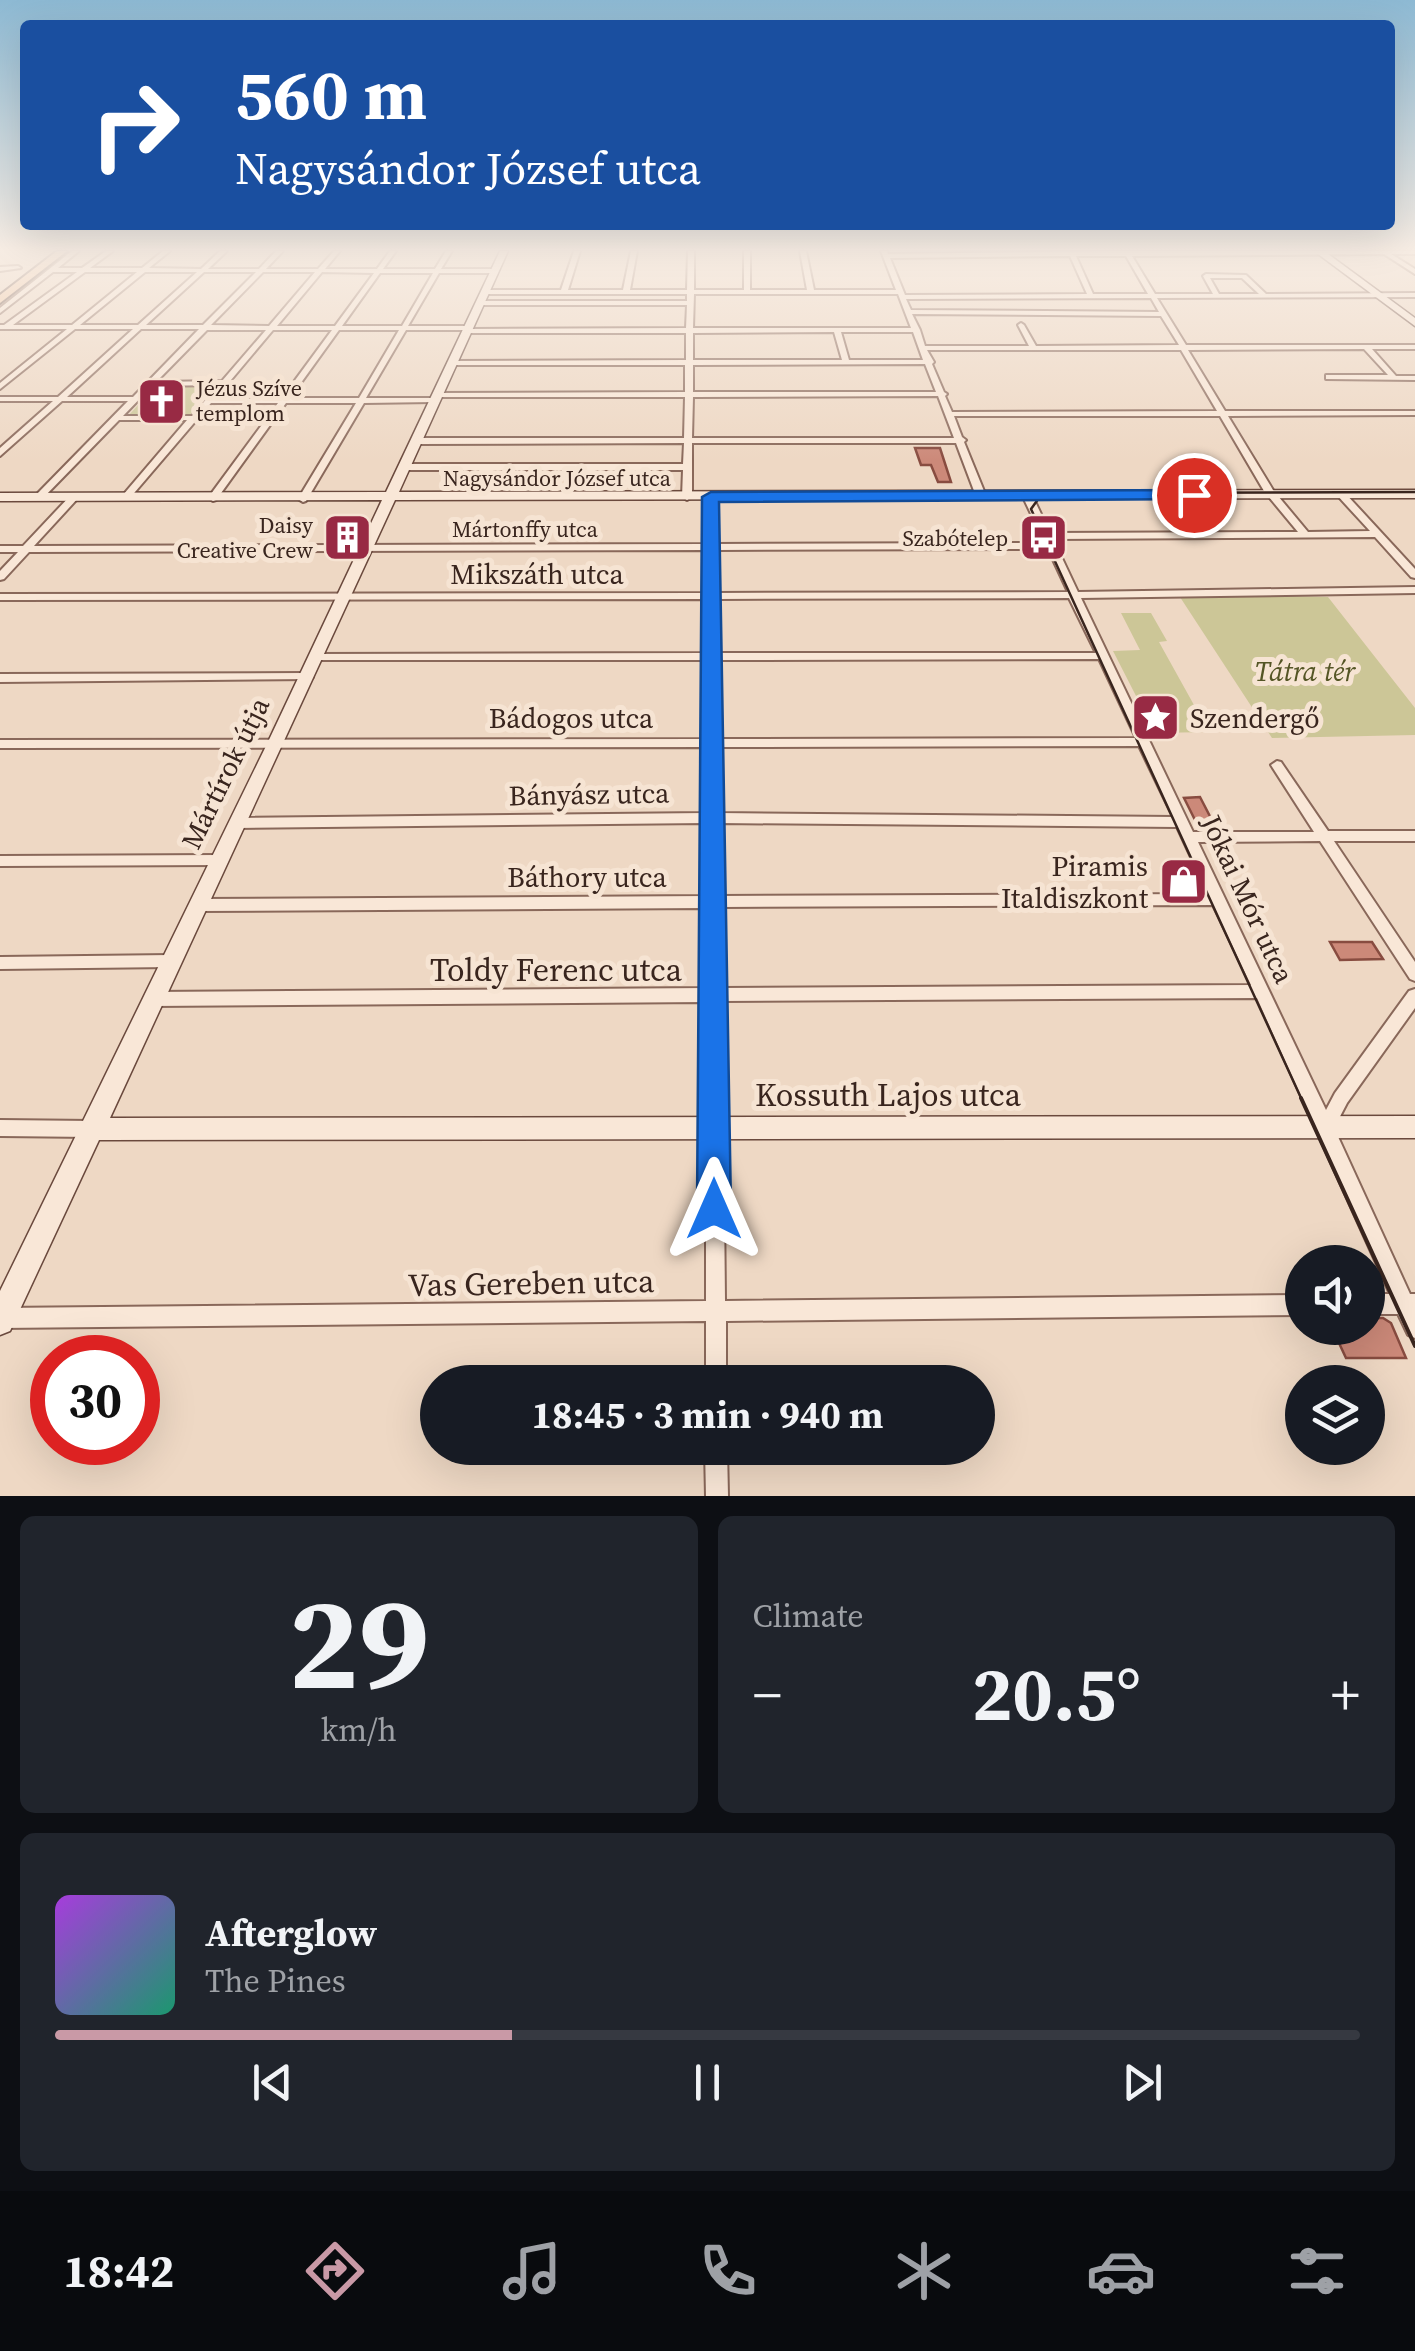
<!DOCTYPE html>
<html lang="en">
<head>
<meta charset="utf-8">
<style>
  body { margin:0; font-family:"Source Serif 4",serif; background:#20242c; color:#f1f3f6; height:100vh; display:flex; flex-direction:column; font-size:38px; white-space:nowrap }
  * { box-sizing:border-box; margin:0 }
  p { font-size:32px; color:#9ea1a6 }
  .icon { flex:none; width:55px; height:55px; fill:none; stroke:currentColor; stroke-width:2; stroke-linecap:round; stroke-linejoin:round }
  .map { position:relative; height:1496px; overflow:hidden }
  .panel { display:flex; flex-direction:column; gap:20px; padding:20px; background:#0d0f14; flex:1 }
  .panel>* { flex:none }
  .banner { position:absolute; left:20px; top:20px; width:1375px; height:210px; border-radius:10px; box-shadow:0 10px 40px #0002; background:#1a4fa0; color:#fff; overflow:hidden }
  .tools { position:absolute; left:1285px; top:1245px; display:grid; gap:20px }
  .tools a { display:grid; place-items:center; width:100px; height:100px; border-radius:50%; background:#171b24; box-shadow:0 10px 40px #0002; font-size:50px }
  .speed { position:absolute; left:30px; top:1335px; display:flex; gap:20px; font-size:50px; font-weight:700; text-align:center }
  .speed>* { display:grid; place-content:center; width:130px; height:130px; border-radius:50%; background:#171b24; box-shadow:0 10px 40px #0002; line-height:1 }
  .speed .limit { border:15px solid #d22; background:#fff; color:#111 }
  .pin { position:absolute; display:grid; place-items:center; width:85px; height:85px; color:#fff; margin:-42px; border:5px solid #fff; border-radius:50%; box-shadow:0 2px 10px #0007 }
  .me { position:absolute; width:110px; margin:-55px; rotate:0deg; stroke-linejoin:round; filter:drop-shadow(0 0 8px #0008) }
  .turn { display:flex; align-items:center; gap:35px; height:210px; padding:0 50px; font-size:45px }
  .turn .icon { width:130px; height:130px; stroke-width:2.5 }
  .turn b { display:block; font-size:70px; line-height:85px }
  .big { font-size:75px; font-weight:700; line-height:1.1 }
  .panel .tile { flex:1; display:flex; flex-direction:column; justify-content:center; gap:15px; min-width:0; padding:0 35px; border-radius:15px; background:#20242c }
  .panel .dial { align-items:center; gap:0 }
  .dial b { font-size:130px; line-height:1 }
  .song { display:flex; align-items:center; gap:30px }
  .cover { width:120px; height:120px; border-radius:15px; background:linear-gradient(135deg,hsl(280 70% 55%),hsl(160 70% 35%)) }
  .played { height:10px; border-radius:5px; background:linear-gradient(90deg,#c999a6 35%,#363941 35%) }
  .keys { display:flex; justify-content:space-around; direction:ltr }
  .heat { display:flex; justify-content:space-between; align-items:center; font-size:55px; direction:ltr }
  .panel .tiles { flex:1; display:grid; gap:20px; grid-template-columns:1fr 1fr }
  .tile:last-child { grid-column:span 2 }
  .trip { position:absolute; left:420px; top:1365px; width:575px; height:100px; border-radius:50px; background:#171b24; box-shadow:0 10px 40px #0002; font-weight:700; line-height:100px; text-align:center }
  .menu { display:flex; height:160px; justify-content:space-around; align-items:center; background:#090b0e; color:#9ea1a6 }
  .menu .icon { width:70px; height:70px }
  .menu .active { color:#c999a6 }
  .menu b { font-size:45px; color:#f1f3f6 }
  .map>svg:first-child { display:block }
</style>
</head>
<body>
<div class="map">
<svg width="1415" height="1496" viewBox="0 0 1415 1496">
  <rect width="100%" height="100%" fill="#eed8c4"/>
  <path fill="#ccc697" d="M155,386h60l-25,29 -62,1z
    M1178,594l150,3 87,111v27l-143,3z
    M1121,613h30l16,28 -8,1 50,90 -54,1 -42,-82 27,-1z"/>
  <path fill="#cc8979" stroke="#884c40" stroke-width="2.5" d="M915,448h25l11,34h-13l-7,-17h-10z
    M1200,797l16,31h-17l-15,-30z
    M1330,942h42l11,17 -43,1z
    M1368,1318h15l8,5 15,35h-60l-14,-30h36z"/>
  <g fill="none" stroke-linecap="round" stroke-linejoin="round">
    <defs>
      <path id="street" d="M72,251h7l-21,17h24l24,-17h7l-23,17h52l21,-17h7l-21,17 52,1 19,-18h7l-19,18h51l17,-18h7l-17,18h52l16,-18h6l-15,18h52l13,-18h6l-13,18h52l11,-18h6l-11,18h54l3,2 -3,2h-56l-31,53h60l3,3 215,-1 1,-23h-207l-3,-2 3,-2h207v-7h-202l-3,-2 3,-2h76l13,-39h6l-12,39h55l8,-39h6l-7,39h57l1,-39h6v39h50v-39h6v39h57l-7,-39h6l8,39h82l-15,-39h6l1,3 235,-3h292v3h-24l24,15v5l-31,-20 -252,2 23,38h58l-10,-18 3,-2 40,1 20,19 149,-1v4l-258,1 29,47h229v4h-43l24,27h19v4l-89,-1v-4h62l-24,-26 -176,1 37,61h190v4l-187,1 45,74 35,42 62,-1 -34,-37 8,-2 71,77v9l-4,-1 -36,-40 -322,2 25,53 337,-5v6l-334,5 112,234h121l-43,-67 6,-4 4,1 47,69h87v10h-81l81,121v19l-5,-2 -90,-138 -122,1 128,268 9,-17 74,-102 6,-2v19l-68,95 -13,25 76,166h5v44l-7,-3 -10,-21h-30v-20h22l-133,-296 -535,3 3,300 577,-6v20l-576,6v61h-20v-61l-706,7v-20l706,-7v-299l-554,4 -6,-2 -2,-5 2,-5 6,-2 554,-4v-80l-508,3 -5,-2 -2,-4 2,-4 5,-2 508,-3v-73l-469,5 -5,-2 -2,-3 2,-3 5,-2 469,-5v-66l-706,1v-8l706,-1v-79h-389l-6,-3 6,-3 389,-1v-54l-706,1v-6l706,-1v-43l-677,2 -25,27 -4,1v-9l18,-19h-18v-6h23l48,-51 8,2 -45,49 672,-2v-47l5,-3 5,3v47l329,-1 -23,-48 5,-3 5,3 18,38 248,-1 -34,-41 -44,-75h-266l8,21 4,3 -2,2 22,54 -5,3 -5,-3 -20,-53h-264v54l-5,3 -5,-3 1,-27h-280l-4,-3 4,-3h280l1,-21 -268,1 -4,-3 4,-3h268l1,-41h-248l-4,-2 4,-2 248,-1v-27h-233l-4,-2 4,-2 234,-1v-27h-219l-3,-3h-58l-40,68h68l4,2 -4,2 -70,1 -58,98 -3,1 -5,-3 58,-96h-70l-70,97 -3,1 -5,-3 70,-95h-67l-82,96h-6v-4l64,-75h-68l-77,79h-6v-4l92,-94h-66l-62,55v-8l53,-47h-53v-4h58l75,-68h-58l-75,60v-6l67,-54h-67v-4h4l73,-53h-24l-53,41v-5zM1070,256l17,38 -182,1 -15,-37zM1076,256h50l22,38h-55zM85,272h52l-65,53h-59zM145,272h52l-59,53h-58zM204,272h52l-53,53h-57zM263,272h52l-46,54 -58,-1zM322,272l52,1 -39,53h-58zM380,273h53l-31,53h-60zM1210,278h32l17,16h-40zM694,294h204l13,34h-218zM1151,298l8,14 -248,-2 -5,-11zM912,314l249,2 18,29 -143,1 -12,-21 -3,-2 -3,2 11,21h-104l-5,-16zM141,329h58l-66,68h-66zM207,330h59l-44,51 -66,1zM273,330h59l-50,68 -67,1zM339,330h60l-40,68h-69zM834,332l8,28h-149v-27zM841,332h72l10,28h-74zM927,350h254l36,61 -265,1 -7,-16 2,-2 -3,-2 -12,-28 2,-2zM925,364l11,28h-243v-27zM218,385l-26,31h-69l29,-30zM938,396l16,42h-262l1,-41zM1048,549l20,43 -351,1 -1,-43zM1069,598l27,55h-379v-54zM1099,659l37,79 -417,1 -1,-79zM1139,746l34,71 -454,-4v-66zM720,823l457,4 31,67 -488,2zM1213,905l38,80 -529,3 -1,-81z
        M0,267l18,-1 3,2 -21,3z
        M307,673l6,4 -2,2 -311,3v-8z
        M219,855l5,1 2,4 -2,4 -5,1 -219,1v-10z
        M171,955l5,2 3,4 -3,4 -5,2 -171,2v-12z
        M0,1120l92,1 6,2 3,6 -3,6 -6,2 -92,-1z
        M705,1448h22l1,48h-22z"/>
      <path id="secondary" d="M500,251h8l-109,241 1016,-2v8l-1020,2 -285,618 1305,-2v22l-1316,2 -89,191 -10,4v-44l268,-549 114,-242 -382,1v-8l386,-1z
        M1314,251h10l91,67v8z"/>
      <path id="primary" d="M57,251h10l-67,52v-8z"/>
    </defs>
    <use href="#street" stroke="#89685a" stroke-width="4"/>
    <use href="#secondary" stroke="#6a493d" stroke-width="3"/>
    <use href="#primary" stroke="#56382e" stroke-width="4"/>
    <use href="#street" fill="#f9e7d7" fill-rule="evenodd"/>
    <use href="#secondary" fill="#f9e7d7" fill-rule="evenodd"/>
    <use href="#primary" fill="#f1c39b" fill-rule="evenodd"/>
    <path stroke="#39251e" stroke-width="2.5" d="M1302,1100l-271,-591 8,-11 21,-5 355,-1"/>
    <path stroke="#39251e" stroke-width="4" d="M1301,1098l114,248"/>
  </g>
  <linearGradient id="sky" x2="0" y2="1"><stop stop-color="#8db9d3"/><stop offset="0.54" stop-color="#f7ede4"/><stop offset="1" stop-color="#f7ede4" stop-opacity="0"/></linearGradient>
  <rect width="1415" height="461" fill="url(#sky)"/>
  <path fill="#1a73e8" stroke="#114b97" stroke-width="2.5" d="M1194,490l6,2v7l-481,3 12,707 -5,12 -12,5 -12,-5 -5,-12 5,-712 9,-5z"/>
  <defs>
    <symbol id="church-square" viewBox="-11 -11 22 22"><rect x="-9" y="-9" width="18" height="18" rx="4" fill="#982a44" stroke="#f6e4d3"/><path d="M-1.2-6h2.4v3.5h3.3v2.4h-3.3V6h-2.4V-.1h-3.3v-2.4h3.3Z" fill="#fff"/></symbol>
    <symbol id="building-square" viewBox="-11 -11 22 22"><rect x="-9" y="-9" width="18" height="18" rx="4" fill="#982a44" stroke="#f6e4d3"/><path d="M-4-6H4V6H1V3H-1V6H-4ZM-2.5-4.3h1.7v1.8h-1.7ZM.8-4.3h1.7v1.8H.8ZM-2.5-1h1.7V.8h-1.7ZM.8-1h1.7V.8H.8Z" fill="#fff"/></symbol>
    <symbol id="bus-square" viewBox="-11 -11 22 22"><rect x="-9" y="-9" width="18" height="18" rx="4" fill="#982a44" stroke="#f6e4d3"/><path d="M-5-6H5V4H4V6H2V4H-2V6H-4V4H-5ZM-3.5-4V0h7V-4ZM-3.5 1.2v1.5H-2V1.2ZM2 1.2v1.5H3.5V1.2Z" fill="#fff"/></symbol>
    <symbol id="sight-square" viewBox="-11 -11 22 22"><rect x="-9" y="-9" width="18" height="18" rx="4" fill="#982a44" stroke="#f6e4d3"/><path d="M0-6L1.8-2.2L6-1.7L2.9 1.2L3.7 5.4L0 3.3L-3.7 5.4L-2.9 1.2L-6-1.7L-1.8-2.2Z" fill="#fff"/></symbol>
    <symbol id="shop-square" viewBox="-11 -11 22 22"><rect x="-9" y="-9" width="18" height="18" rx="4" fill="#982a44" stroke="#f6e4d3"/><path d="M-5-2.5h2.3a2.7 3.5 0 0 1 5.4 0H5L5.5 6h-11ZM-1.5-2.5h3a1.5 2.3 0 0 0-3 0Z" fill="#fff"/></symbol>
  </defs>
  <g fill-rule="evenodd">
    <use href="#church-square" x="134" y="374" width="55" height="55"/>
    <use href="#building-square" x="320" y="510" width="55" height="55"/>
    <use href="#bus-square" x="1016" y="510" width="55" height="55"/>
    <use href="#sight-square" x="1128" y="690" width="55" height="55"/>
    <use href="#shop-square" x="1156" y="854" width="55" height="55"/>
  </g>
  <g text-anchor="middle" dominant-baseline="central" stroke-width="10" stroke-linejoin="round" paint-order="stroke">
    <g font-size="22" fill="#39251e" stroke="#f6e4d3" text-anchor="end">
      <text x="196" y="388" text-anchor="start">Jézus Szíve<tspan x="196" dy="25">templom</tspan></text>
      <text x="313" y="525">Daisy<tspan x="313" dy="25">Creative Crew</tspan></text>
      <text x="1008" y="538">Szabótelep</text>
    </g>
    <g font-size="22" fill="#39251e" stroke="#f6e4d3">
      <text x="557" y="478">Nagysándor József utca</text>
      <text x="525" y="529">Mártonffy utca</text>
    </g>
    <g font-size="28" fill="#39251e" stroke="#f6e4d3">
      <text x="537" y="574">Mikszáth utca</text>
      <text x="571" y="718">Bádogos utca</text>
      <text transform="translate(225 773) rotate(-64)">Mártírok útja</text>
      <text transform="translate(589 794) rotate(-1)">Bányász utca</text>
      <text x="587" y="877">Báthory utca</text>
      <text transform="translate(1248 899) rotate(65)">Jókai Mór utca</text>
    </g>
    <g font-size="28" font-style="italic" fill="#545525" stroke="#f6e4d3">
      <text x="1305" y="671">Tátra tér</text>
    </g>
    <g font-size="28" fill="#39251e" stroke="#f6e4d3" text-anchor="start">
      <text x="1190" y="718">Szendergő</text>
      <text x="1148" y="866" text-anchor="end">Piramis<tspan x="1148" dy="32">Italdiszkont</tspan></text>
    </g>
    <g font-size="32" fill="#39251e" stroke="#f6e4d3">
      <text x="556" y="970">Toldy Ferenc utca</text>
      <text x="888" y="1095">Kossuth Lajos utca</text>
      <text transform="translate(531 1283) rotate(-1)">Vas Gereben utca</text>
    </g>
  </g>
</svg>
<div class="tools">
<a><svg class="icon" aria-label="sound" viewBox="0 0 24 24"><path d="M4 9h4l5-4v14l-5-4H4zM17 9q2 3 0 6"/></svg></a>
<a><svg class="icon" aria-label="layers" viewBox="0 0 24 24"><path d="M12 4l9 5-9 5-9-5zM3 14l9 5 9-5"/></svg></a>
</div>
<div class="speed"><div class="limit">30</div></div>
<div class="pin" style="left:1194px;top:495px;background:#d93025"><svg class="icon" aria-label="arrive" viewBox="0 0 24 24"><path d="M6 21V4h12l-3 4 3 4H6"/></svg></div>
<svg class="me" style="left:714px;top:1209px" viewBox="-20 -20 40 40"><path d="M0-17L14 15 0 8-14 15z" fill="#1a73e8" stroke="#fff" stroke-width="4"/></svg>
<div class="trip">18:45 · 3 min · 940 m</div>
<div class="banner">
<div class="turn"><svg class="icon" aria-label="right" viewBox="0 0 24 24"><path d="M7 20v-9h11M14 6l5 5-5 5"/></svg><div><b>560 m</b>Nagysándor József utca</div></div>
</div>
</div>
<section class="panel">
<div class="tiles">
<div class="tile dial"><b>29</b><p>km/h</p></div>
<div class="tile"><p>Climate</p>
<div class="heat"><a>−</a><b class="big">20.5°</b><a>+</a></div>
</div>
<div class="tile">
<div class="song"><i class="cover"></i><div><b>Afterglow</b><p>The Pines</p></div></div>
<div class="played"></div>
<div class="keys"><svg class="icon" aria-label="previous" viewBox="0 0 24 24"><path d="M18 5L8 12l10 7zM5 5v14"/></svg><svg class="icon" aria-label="pause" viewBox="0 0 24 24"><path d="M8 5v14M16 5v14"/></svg><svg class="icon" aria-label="next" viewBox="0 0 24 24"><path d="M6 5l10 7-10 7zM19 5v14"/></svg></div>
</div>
</div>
</section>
<nav class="menu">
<b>18:42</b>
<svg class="icon active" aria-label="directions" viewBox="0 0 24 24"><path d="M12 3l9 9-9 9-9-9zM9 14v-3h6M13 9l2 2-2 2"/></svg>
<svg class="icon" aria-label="music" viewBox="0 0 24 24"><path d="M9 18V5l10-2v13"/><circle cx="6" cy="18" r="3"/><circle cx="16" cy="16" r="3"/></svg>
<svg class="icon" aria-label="phone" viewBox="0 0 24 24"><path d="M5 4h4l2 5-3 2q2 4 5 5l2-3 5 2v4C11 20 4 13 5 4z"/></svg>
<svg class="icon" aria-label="climate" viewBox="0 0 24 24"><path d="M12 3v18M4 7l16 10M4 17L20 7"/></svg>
<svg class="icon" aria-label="car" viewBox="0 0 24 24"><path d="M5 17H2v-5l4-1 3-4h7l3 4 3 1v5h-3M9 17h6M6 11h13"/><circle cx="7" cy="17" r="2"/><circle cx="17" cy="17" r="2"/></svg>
<svg class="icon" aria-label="filters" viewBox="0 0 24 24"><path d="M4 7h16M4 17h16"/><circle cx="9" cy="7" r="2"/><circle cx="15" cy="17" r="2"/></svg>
</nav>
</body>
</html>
